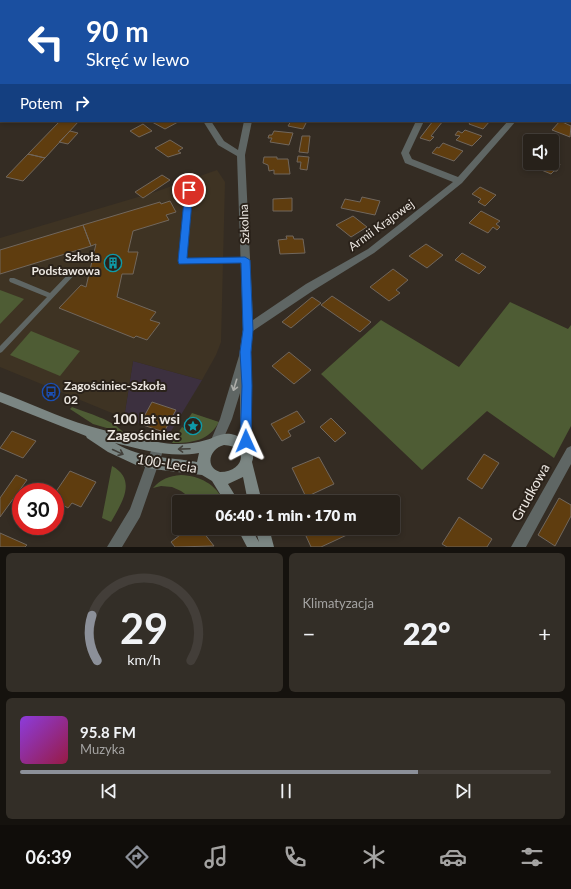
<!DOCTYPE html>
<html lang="pl">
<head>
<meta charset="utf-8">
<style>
  body { margin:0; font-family:Lato,sans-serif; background:#332e27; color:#f1f3f6; height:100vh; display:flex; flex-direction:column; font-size:15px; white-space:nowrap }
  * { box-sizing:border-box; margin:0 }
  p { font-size:13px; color:#a4a3a2 }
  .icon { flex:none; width:22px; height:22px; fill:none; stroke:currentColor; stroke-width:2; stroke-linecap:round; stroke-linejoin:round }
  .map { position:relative; height:547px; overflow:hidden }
  .drawer { display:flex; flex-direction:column; gap:6px; padding:6px; background:#15120e; flex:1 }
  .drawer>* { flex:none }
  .top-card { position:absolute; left:0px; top:0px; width:571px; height:122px; box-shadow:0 2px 6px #0003,0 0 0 1px #433e39; background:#1a4fa0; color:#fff; overflow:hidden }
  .fabs { position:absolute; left:523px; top:134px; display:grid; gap:8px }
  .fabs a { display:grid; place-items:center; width:36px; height:36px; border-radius:4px; background:#27211a; box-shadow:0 2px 6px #0003,0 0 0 1px #433e39; font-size:20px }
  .speed { position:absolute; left:12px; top:483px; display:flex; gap:8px; font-size:20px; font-weight:700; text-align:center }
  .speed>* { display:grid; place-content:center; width:52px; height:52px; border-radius:50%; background:#27211a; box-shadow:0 2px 6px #0003,0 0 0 1px #433e39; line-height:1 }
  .speed .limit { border:6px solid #d22; background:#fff; color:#111 }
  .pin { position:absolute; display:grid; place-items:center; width:34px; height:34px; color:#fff; margin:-17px; border:2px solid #fff; border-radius:50%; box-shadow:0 1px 4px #0007 }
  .me { position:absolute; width:44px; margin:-22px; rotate:359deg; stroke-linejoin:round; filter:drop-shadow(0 0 3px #0008) }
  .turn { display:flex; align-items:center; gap:14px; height:84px; padding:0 20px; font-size:18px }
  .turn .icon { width:52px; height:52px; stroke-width:2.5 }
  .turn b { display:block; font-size:28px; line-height:34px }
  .then { display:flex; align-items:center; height:38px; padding:0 20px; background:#0003; gap:8px; font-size:15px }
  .big { font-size:30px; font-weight:800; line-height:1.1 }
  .drawer .widget { flex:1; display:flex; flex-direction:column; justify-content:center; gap:6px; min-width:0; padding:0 14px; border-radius:6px; background:#332e27 }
  .drawer .dial { align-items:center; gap:0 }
  .dial svg { height:104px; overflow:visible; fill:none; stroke:#433e39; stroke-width:7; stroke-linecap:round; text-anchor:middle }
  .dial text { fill:#f1f3f6; stroke:none }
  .song { display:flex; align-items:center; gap:12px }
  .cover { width:48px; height:48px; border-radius:6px; background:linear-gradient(135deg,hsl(270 70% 55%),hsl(340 70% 35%)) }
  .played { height:4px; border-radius:2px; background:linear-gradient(90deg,#8c9099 75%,#433e39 75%) }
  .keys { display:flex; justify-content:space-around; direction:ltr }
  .heat { display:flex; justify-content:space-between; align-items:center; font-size:22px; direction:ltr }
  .drawer .tiles { flex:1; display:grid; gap:6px; grid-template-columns:1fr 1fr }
  .widget:last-child { grid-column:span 2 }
  .trip { position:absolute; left:172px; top:495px; width:228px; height:40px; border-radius:4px; background:#27211a; box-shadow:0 2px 6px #0003,0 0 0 1px #433e39; font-weight:800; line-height:40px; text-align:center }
  .tab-bar { display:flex; height:64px; justify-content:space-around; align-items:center; background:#100d0a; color:#a4a3a2 }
  .tab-bar .icon { width:28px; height:28px }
  .tab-bar .active { color:#8c9099 }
  .tab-bar b { font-size:18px; color:#f1f3f6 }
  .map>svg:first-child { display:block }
</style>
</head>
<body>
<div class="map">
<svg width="571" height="547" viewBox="0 0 571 547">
  <rect width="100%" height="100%" fill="#342c23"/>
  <path fill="#3c303f" d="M133,361l69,19 -32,53 -46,-15z"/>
  <path fill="#3e3323" d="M217,170l8,12 -4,160 -5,13 -14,25 -69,-19 -9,57 -124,-51v-129l155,-46z"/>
  <path fill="#4e5c34" d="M138,0h199l-1,1z
    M0,290l24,9 -24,25z
    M510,302l58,27 3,-4v101l-17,32 -67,-47 -65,59 -101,-96 60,-54 78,47z
    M31,331l49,20 -20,25 -50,-21z
    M72,407c17,7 40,12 52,26l-31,-9 -23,-15z
    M192,413l27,9c-10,19 -27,21 -47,21l10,-16 12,5 5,-8 -11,-5z
    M112,466c26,14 9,38 -1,56l-9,-4z
    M181,475c19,1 35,9 43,27h-28l-15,-11 -9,-4 -11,-1 -8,2c8,-9 16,-12 28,-13z"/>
  <path fill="#5f3d0f" stroke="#71675d" d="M60,121h19l-34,37 -17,-4z
    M154,121h23l1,1 -13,7 -13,-7z
    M291,121h16l-4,8 -15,-3z
    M433,121h10l-12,15 3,1 -4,4 -10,-3z
    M471,121h19l-7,8 -14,-5z
    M560,121l11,5 -1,11 -18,-7z
    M143,124l9,7 -13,6 -9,-6z
    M465,130l17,6 -10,10 -16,-6 4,-4 -5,-1 3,-4 4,2z
    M70,131l8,2 -10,11 -9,-2z
    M274,131l19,2 -4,12 -19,-3 2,-4h-4l1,-3h3z
    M302,136h8l-2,17 -9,-1z
    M170,140l13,8 -5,3 3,2 -13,4 -13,-9z
    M443,143l20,8 -9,10 -22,-8 5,-6 2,1z
    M28,154l17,4 -22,23 -17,-4z
    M298,156l11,1 -2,13 -7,-1 1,-7h-4z
    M264,157h13v2h11l2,15h-16v-4l-5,1 -1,-6 -5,-2z
    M552,160l8,4 -3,7h-3l-3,3 -24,-10 3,-3v2h22z
    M162,175l8,5 -27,18 -8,-6z
    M480,187l16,8 -11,11 -7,-4 3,-3 -9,-5z
    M362,197l18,4 -5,14 -34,-7 4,-9 15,3z
    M292,198v13h-19v-12z
    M170,201l6,11 -10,3 3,5 -36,11 -5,21h10l-5,22h-11l-5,23 39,15 -6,8 10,3 -13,17 -11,-4 -2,2 -75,-30 22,-23 5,2 10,-43 -5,2 -8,-21 77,-23 1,2z
    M481,211l19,10 -4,3 4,3 -3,3 -4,-3 -5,6 -19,-10z
    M353,216l14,11 -16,10 -15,-12z
    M83,225l8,21 -91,28v-24z
    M286,236h7l1,3h9l2,14 -25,1 -2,-14 9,-1z
    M426,244l17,11 -16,13 -18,-12z
    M462,253l24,14 -7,7 -24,-14z
    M393,269l15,11 -12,10 4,3 -11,8 -19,-14z
    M332,296l39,26 -11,10 -39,-27z
    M312,297l9,6 -30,25 -9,-6z
    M289,352l22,18 -17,14 -22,-18z
    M152,402l24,8 -12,22 -24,-8z
    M297,411l8,11 -17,9 3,5 -9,5 -11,-17z
    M331,418l15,15 -11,9 -15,-15z
    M12,431l24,10 -13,17 -23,-10z
    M484,454l15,9 -17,26 -15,-10z
    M319,457l15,27 -28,13 -14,-29z
    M70,471l26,11 -15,25 -9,-4 -4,5 -9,-5 3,-5 -7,-3v-2z
    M16,475l11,5 -27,37v-19z
    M559,498l12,7v11l-16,30 -17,-11z
    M459,517l33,22 -5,8h-40l-5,-3z
    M189,528h11l14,18 -39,1 -4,-5z
    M322,528h24l3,6 -28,13h-10l-5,-11z
    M0,533l27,12 -2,2h-25z"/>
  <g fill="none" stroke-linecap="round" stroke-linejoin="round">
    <path fill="#5f6664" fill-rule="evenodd" d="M146,0h4l-1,1h-4z
      M189,188l3,2 -7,69 60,-1 3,2 -1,1 -67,1 -1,-1 7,-71z
      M73,269h4l1,2 -76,81 -2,1v-7l47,-49 -37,-15 -1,-2 1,-2h4l36,15z"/>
    <path fill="#5f6664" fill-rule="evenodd" d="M135,0h6l1,1h-6z
      M531,0h6v1h-6z
      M0,42h1l-1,5z
      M570,95h1v4h-1z
      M203,121h8l13,20 14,9 6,-29h8l-7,34 8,165 53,-36 62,-35 85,-67 -48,-19 -4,-10 15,-32h8l-15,32 3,6 46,18 50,-56h8l-54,62 -57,46 -31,24 -60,37 -61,41 -2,21 1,99 -2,4 -4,2 -4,-2 -2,-4v-58l-8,26 -11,25 -4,2 -4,-2 -2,-4 9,-21 19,-63 4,-27 -6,-173 -19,-11z
      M158,442l4,2 2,4 -24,69 -18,30h-15l23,-38 22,-61 2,-4z
      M571,446v18l-45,83h-15l56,-99z"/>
    <path fill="#7b8683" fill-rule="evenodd" d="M0,392c30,11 58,25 89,34 21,6 45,12 68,16 15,3 34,3 49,-2 10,-3 17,-9 29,-5 11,4 22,15 17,27l10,40h-14l-5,-25 -15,7 11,18h-14l-13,-21 -10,-6 -49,-6 -17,-4 -28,-13 -21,-14 -1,-2 -86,-34zM115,443c28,7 55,15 84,10l-2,9c-31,-6 -53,-2 -82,-19zM224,445c26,1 20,27 -4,27 -16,-5 -10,-24 4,-27z
      M237,528h14l8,14 -4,-14h14l5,19h-27z"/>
  </g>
  <defs><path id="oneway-shaft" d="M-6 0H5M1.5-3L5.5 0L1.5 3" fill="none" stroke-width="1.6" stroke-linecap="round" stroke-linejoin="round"/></defs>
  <use stroke="#adada9" href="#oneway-shaft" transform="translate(235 385) rotate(107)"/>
  <g stroke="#42403a">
    <use href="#oneway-shaft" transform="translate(184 449) rotate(178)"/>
    <use href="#oneway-shaft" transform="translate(118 452) rotate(25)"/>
  </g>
  <path fill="#1a73e8" stroke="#114b97" d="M189,188l4,2 -6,68 58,-1 5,3 3,70 -2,22 1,34 -1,55 -1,4 -4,1 -4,-1 -2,-4 2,-55 -2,-34 3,-22 -2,-67 -62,1 -1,-3 7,-71z"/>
  <defs>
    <symbol id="building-ring" viewBox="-11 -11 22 22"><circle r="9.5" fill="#2a221a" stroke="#0f9aa8" stroke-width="1.5"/><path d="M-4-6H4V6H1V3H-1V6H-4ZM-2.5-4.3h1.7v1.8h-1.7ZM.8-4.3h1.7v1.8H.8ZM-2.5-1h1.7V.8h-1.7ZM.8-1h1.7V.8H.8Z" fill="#0f9aa8"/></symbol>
    <symbol id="bus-ring" viewBox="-11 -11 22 22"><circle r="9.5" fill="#2a221a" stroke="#1a4fb4" stroke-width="1.5"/><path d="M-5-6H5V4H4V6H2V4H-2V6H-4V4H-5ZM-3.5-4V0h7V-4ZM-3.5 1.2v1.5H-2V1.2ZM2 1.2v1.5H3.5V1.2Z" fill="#1a4fb4"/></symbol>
    <symbol id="sight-ring" viewBox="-11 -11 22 22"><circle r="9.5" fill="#2a221a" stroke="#0f9aa8" stroke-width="1.5"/><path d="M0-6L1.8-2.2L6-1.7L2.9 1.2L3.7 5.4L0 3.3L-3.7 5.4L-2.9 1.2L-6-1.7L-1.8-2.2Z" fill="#0f9aa8"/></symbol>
  </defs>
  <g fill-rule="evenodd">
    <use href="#building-ring" x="103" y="253" width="20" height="20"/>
    <use href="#bus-ring" x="41" y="382" width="20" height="20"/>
    <use href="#sight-ring" x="183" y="416" width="20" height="20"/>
  </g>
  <g text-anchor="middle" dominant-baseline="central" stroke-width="4" stroke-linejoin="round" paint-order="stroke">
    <g font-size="12" fill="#ece7e1" stroke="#2a221a">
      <text transform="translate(244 224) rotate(-92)">Szkolna</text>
      <text transform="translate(381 225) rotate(-36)">Armii Krajowej</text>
    </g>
    <g font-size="12" font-weight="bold" fill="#ece7e1" stroke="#2a221a" text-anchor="end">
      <text x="100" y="256">Szkoła<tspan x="100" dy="14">Podstawowa</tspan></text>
      <text x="64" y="385" text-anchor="start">Zagościniec-Szkoła<tspan x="64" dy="14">02</tspan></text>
    </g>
    <g font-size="14" font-weight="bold" fill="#ece7e1" stroke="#2a221a" text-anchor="end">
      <text x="180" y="418">100 lat wsi<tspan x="180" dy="16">Zagościniec</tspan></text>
    </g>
    <g font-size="14" fill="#ece7e1" stroke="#2a221a">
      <text transform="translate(167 463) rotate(9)">100-Lecia</text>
      <text transform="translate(530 492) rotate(-61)">Grudkowa</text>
    </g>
  </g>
</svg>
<div class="fabs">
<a><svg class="icon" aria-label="sound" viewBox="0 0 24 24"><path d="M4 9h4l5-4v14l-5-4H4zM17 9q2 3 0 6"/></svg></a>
</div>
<div class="speed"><div class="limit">30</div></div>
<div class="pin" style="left:189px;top:190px;background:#d93025"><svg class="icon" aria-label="arrive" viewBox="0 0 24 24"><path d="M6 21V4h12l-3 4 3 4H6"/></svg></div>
<svg class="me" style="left:246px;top:441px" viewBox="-20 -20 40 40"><path d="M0-17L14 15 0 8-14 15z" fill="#1a73e8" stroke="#fff" stroke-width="4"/></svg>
<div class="trip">06:40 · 1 min · 170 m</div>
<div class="top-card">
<div class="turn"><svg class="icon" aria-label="left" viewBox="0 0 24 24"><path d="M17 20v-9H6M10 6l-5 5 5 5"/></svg><div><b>90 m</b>Skręć w lewo</div></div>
<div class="then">Potem<svg class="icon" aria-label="right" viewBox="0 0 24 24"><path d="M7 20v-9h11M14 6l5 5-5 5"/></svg></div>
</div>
</div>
<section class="drawer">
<div class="tiles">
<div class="widget dial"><svg viewBox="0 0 100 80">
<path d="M14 69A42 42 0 1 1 86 69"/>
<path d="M14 69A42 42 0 0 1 10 34" stroke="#8c9099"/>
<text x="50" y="56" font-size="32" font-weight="700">29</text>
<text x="50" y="72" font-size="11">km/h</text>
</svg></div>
<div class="widget"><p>Klimatyzacja</p>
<div class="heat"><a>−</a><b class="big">22°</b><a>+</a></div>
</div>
<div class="widget">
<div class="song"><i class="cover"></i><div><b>95.8 FM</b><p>Muzyka</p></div></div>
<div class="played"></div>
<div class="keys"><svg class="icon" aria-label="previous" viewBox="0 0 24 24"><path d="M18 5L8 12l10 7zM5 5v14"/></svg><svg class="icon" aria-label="pause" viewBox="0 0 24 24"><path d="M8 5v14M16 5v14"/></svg><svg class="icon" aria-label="next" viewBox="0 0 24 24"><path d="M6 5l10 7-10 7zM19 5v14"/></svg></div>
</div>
</div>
</section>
<nav class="tab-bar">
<b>06:39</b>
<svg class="icon active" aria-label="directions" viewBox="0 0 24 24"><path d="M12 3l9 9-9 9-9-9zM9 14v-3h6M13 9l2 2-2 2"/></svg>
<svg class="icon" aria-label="music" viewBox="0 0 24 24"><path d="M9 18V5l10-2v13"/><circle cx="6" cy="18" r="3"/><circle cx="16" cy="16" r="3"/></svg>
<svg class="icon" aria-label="phone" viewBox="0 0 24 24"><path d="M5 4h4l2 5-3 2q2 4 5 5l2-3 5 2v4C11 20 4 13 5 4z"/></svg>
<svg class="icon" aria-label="climate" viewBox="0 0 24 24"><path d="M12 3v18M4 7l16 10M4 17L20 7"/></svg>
<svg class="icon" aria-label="car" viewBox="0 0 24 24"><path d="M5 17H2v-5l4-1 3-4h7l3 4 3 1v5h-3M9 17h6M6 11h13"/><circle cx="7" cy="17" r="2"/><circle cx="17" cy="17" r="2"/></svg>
<svg class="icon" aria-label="filters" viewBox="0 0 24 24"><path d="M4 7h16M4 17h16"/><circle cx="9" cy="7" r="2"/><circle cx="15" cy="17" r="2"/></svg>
</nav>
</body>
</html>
